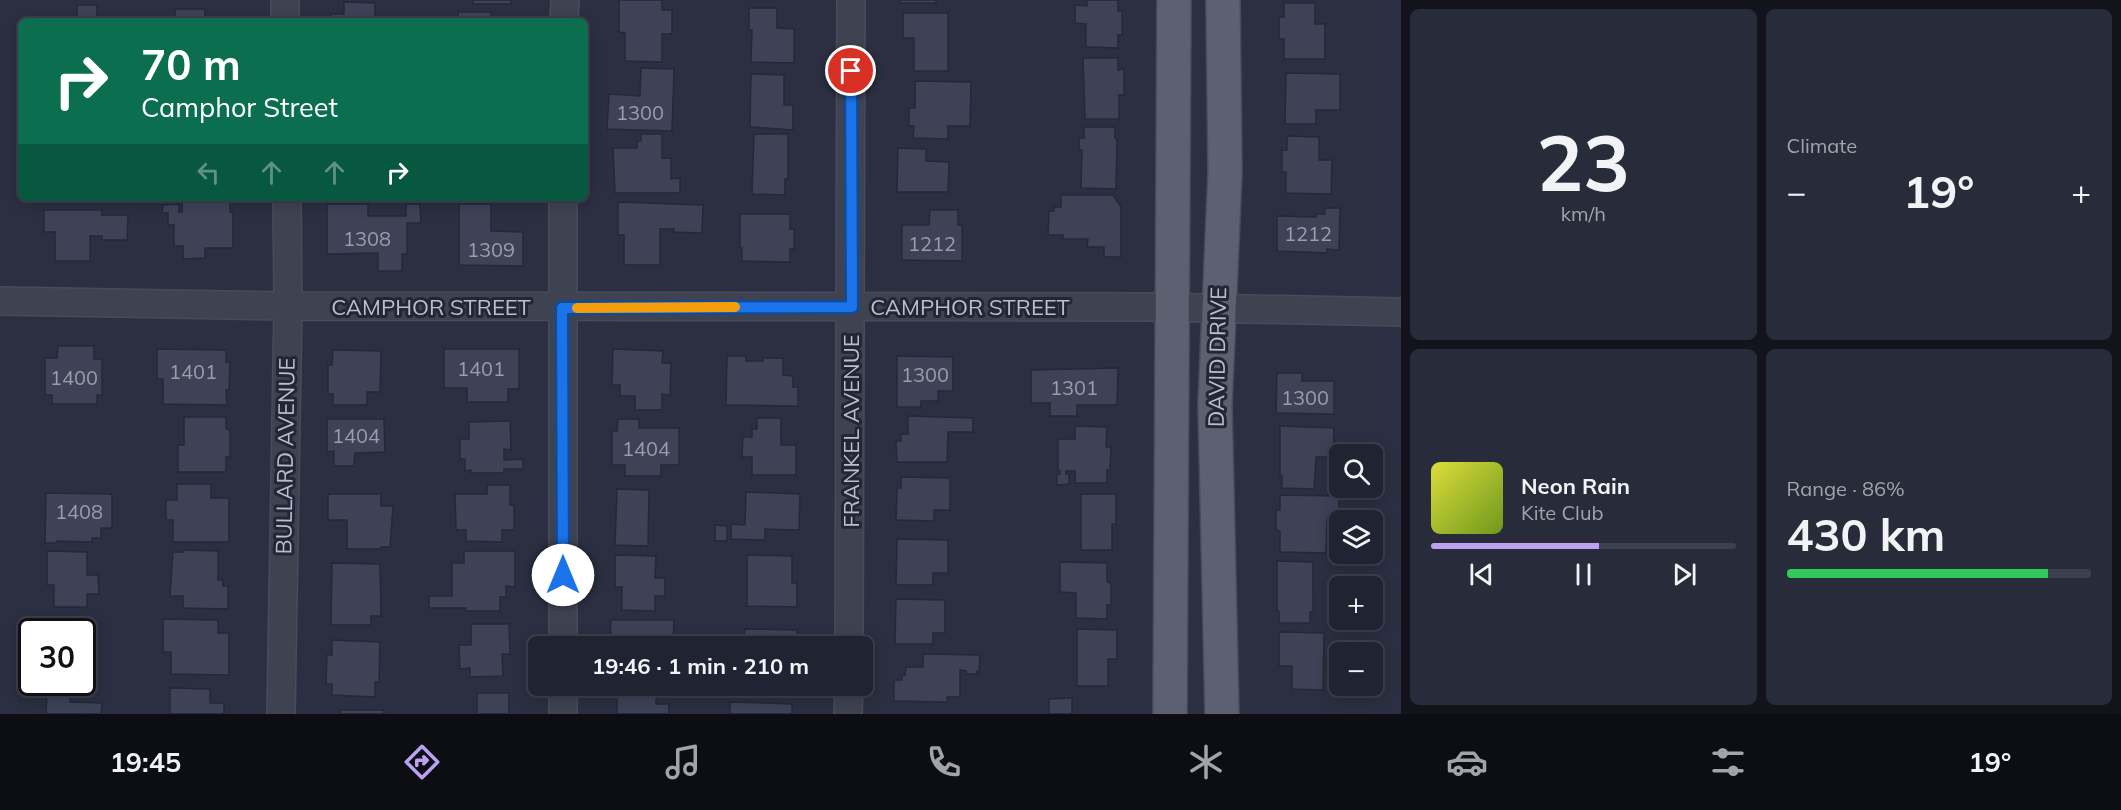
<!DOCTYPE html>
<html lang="en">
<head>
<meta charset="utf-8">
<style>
  body { margin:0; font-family:Mulish,sans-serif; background:#282b39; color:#f1f3f6; height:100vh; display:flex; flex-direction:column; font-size:22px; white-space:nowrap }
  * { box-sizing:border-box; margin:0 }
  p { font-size:20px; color:#a2a4ab }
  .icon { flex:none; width:33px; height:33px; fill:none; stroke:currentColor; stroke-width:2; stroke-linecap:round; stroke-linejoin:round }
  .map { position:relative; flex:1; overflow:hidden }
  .panel { display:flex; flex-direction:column; gap:9px; padding:9px; background:#12131b; width:720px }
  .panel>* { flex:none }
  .top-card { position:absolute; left:18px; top:18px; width:570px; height:183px; border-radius:9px; box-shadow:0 3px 15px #0003,0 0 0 2px #3d404d; background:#0b6e4f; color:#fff; overflow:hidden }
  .buttons { position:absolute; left:1329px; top:444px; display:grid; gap:12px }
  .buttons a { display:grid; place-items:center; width:54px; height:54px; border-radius:9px; background:#202331; box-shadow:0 3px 15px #0003,0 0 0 2px #3d404d; font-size:30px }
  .speed { position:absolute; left:18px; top:618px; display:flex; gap:12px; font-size:30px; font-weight:700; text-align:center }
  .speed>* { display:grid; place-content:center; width:78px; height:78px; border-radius:50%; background:#202331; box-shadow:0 3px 15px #0003,0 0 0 2px #3d404d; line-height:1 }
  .speed .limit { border:3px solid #111; border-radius:9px; background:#fff; color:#111 }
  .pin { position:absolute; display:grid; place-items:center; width:51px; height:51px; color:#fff; margin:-26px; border:3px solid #fff; border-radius:50%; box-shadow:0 2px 6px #0007 }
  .me { position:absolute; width:66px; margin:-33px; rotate:0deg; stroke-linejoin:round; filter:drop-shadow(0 0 4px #0008) }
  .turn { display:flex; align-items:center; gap:21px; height:126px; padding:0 24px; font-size:27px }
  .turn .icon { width:78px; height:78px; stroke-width:2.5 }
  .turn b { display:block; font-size:42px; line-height:51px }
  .lanes { display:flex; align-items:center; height:57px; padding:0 24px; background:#0003; justify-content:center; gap:30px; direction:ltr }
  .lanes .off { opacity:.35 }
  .big { font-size:45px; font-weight:700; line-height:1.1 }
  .panel .tile { flex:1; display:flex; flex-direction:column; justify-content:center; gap:9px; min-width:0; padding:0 21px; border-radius:9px; background:#282b39 }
  .panel .dial { align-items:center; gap:0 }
  .dial b { font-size:78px; line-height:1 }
  .song { display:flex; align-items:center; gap:18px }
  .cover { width:72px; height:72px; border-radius:9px; background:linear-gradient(135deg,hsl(60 70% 55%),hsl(80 70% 35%)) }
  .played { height:6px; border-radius:3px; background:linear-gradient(90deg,#bca0f2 55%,#3d404d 55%) }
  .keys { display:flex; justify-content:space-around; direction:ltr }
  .heat { display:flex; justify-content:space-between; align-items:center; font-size:33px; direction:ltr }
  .charge { height:9px; border-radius:4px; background:linear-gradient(90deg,#34c759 86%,#3d404d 0) }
  .panel .tiles { flex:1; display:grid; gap:9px; grid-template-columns:repeat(2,1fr) }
  .trip { position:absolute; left:528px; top:636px; width:345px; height:60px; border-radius:9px; background:#202331; box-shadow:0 3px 15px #0003,0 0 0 2px #3d404d; font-weight:700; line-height:60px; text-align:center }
  .tabs { display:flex; height:96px; justify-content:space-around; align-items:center; background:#0d0e14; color:#a2a4ab }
  .tabs .icon { width:42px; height:42px }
  .tabs .selected { color:#bca0f2 }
  .tabs b { font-size:27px; color:#f1f3f6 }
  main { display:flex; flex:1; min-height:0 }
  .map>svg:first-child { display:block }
</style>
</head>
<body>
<main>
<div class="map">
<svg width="1401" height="714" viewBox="0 0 1401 714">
  <rect width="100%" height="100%" fill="#2b2f41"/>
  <path fill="#3d4257" stroke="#252839" stroke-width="1.5" d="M473,0h38v4h-38z
    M619,0h43v10h10v24h-10v28l-37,-1v-28l-6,-1z
    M900,0h36v3h-36z
    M1087,0h31v11h4v24h-4v13l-32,-1v-23l-11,-1v-18l12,1z
    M344,2l31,1v18h-44v-7h13z
    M1284,3h31v21h10v35h-41v-20h-5v-22h5z
    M77,5h20v14h10v2h-59v-2h29z
    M749,8h28v20l17,1v34l-43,-1 1,-32h-3z
    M175,9h30v8h29v4h-59z
    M458,12h33l1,9h-34z
    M903,13h45v58h-34v-33h-11z
    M1083,58h35v12l6,-1v26h-5v24h-34z
    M641,68l33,1 -2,62 -65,-2 2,-35 31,2z
    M1286,73l54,1v36h-24v14h-31z
    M751,74l33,1v30h9v25l-43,-3z
    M915,81l56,1 -1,44h-22v13l-35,-1 1,-12h-5v-18h6z
    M1084,127h31v11l2,1 -1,50 -35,-1 1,-38h-3v-12h5z
    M641,134h21v24h9v21l9,-1v15h-65l-2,-45h24v-7h4z
    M754,134h34v45h-3v16l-33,-1z
    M1287,136l32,1v23h13l-1,34 -45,-1v-21h-4v-22h5z
    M898,148l28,1v12l23,1 -1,30h-51z
    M1061,195h52l8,12v50h-17v-10h-17l1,-8h-25v-4h-15l1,-24h5v-4h7z
    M182,202h48v10h3v36h-28v10l-22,1v-13h-9v-21h-6v-12h-6l1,-8 16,-1v8h3z
    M618,202l85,3 -1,28 -28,-1v-3h-14v36h-36v-30h-6z
    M327,204h41v12h38v-12h14l1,19h-14v31h-5v17h-24v-18l-51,1z
    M459,204h32v27l32,1v34l-64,-1z
    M1325,208h15l-1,42 -12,-1v4l-50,-2v-35l39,1v-3h9z
    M44,210h58v5h26l-1,25h-25v-4h-12v25h-35v-29h-11z
    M930,210h28v15h4v36l-60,-1v-35h27z
    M740,214h50v15h4v20h-4v13l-48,-1v-13h-2z
    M58,346h36v13h8v36h-5v9h-45v-9h-7v-37h12z
    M157,349l69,1v12h4l-1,28h-3l1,15 -64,-1v-25h-6z
    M444,349h75v40h-11v13h-41v-14h-23z
    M613,349l50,2 -1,12h9l-1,32 -8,-1v16h-27v-14h-15v-11h-8z
    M333,350l48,1 -1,41h-13v13h-34v-11h-5v-29h4z
    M727,356h19v5h17v-3h20v17l10,1v11h5v19l-72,-1z
    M897,356l56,1v34h-15v10h-17v6h-24z
    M1118,368l-1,37h-40v11h-27v-13h-19v-33z
    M1277,373h25v8h32v33l-58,-1z
    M908,416l65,2v14h-25l-1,30h-50l-1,-21h5v-7h7z
    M184,417h42v12l4,1v27h-4v15h-48v-27h6z
    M757,418h24v27h15v30h-44v-18h-10l1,-20h9v-8h5z
    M327,419h57l1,33 -30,1 -1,13h-20v-15l-7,1z
    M618,419h21v9h40v37h-18v11h-36v-11h-13v-34h5z
    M510,421l1,29 -7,-1v11l19,-1v10h-19v4h-33v-3l-6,1v-12h-5v-20h9v-17z
    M1075,426l32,1 -1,20h5l-1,23h-3v13h-32v-12h-9v3h3v10l-12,1v-10l3,-1v-3l-2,-1v-31h17z
    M1280,426l54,2 -1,29h-17l-2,32 -32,-1v-12h-2z
    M901,477l49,1v32h-16v11l-38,-1 1,-32h4z
    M177,484h34v14h18v44h-56v-22h-7v-20h11z
    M487,485h23v20h4v25h-12v12l-36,-1v-11h-10l-1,-36h32z
    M617,489l32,1 -1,56 -33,-1z
    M746,492l54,2 -1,36 -34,-1v11l-34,-1v-15l14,1z
    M46,493l66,1v34h-11v10h-9v4l-35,-1 -1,2h-11z
    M328,494h53v12h12l-3,41h-9v2h-34v-29h-19z
    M1081,494h35v30h-4v26h-31z
    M1280,495l59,1v22h-12l-1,35 -46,-1v-21l-4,-1v-20h4z
    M715,525l12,1v15h-12z
    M897,539l51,1v33h-15v12h-37z
    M183,550l35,1v29h5v6h5v23l-45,-1v-12h-13l3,-44h10z
    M47,551l40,1v23h11l1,19h-12v13h-33v-22h-7z
    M464,551h51v36l-9,-1v11h-6v14h-34v-3h-37v-12h23v-33h12z
    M615,555l41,1 -1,22h10v18h-10v15l-33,-1v-23h-7z
    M747,555l45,1v27h5v24l-50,-1z
    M1277,561l36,1v50h-3v11h-31v-12h-2z
    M1060,562l47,1v19l4,1v22h-4v14l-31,-1v-25l-16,-1z
    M332,563l48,1 1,52h-10v9h-40z
    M896,599l49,1v33h-12v11h-38z
    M163,619l55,1v13h11v42l-58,-1v-22h-8z
    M611,620h63l-1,26h-63z
    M46,621h34v11h-35z
    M471,624h38l1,30h-8l1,22 -33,1v-9l-10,1 -1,-24h12z
    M745,629l52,1v16h-65v-5h12z
    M1077,629l40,1v29h-9v27h-31z
    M1279,632l45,1 -1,57 -31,-1v-23h-13z
    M82,636l10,1v28h-10z
    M332,640l48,2 -1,40h-4v15l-43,-2v-11h-6l1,-29h5z
    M923,654l57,1 -1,17 -2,-1v3h-11v-3l-6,-1v27h-13v5l-53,-1v-21h8v-5h3l1,-8h17z
    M630,687l26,1v16h13v10h-52v-19h13z
    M170,688l40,1v14h14v11h-54z
    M47,691l23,1v10l32,1 -1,11h-55z
    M477,693h32v21h-32z
    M1072,698v16h-23v-15z
    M730,702l62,2v10h-62z
    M340,710h44v4h-44z"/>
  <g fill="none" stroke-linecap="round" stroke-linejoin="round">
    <defs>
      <path id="minor" d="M285,0v21
        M564,21l1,-21
        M0,301l288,5 867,1 246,5
        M563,646v-448
        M849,646l2,-646
        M563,686v28
        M281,714l7,-408 -1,-108
        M848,714l1,-28"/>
      <path id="major" d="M1170,714l4,-714
        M1222,714l-7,-309 10,-233 -2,-172"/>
    </defs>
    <use href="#minor" stroke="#484b5b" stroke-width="30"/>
    <use href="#major" stroke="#484b5b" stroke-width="36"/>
    <use href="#minor" stroke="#3f4251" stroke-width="27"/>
    <use href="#major" stroke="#5d6071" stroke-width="33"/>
  </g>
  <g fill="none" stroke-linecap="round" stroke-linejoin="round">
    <defs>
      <path id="route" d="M563,575l-1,-267 290,-1 -1,-236"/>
    </defs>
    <use href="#route" stroke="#114b97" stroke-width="15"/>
    <use href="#route" stroke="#1a73e8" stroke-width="10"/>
    <path stroke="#f59e0b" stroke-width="10" d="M577,308l158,-1"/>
  </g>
  <g text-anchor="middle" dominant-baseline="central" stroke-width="6" stroke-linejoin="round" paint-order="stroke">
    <g font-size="20" fill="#9a9dac">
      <text x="640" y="112">1300</text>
      <text x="1308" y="233">1212</text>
      <text x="367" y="238">1308</text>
      <text x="932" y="243">1212</text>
      <text x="491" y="249">1309</text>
      <text x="481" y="368">1401</text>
      <text x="193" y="371">1401</text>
      <text x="925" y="374">1300</text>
      <text x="74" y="377">1400</text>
      <text x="1074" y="387">1301</text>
      <text x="1305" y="397">1300</text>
      <text x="356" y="435">1404</text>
      <text x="646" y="448">1404</text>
      <text x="79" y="511">1408</text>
    </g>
    <g font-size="22" fill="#bcbecb" stroke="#232637">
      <text x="431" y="307">CAMPHOR STREET</text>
      <text x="970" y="307">CAMPHOR STREET</text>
      <text transform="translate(1217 357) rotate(-89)">DAVID DRIVE</text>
      <text transform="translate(851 431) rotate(-90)">FRANKEL AVENUE</text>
      <text transform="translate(285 456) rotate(-89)">BULLARD AVENUE</text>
    </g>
  </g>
</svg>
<div class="buttons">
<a><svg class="icon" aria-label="search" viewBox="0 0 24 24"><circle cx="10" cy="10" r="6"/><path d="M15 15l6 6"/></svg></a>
<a><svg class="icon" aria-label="layers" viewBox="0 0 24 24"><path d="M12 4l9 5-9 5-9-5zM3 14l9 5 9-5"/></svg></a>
<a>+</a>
<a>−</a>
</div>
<div class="speed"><div class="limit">30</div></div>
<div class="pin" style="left:851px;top:71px;background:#d93025"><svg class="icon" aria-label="arrive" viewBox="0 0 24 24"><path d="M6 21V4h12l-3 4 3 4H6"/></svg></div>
<svg class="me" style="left:563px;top:575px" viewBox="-20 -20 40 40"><circle r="19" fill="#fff"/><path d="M0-13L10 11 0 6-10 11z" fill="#1a73e8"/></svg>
<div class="trip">19:46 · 1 min · 210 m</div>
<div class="top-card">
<div class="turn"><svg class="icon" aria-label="right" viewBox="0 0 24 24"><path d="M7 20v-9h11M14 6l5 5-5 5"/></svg><div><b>70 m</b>Camphor Street</div></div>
<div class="lanes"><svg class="icon off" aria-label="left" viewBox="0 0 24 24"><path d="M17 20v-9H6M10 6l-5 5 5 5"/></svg><svg class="icon off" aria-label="ahead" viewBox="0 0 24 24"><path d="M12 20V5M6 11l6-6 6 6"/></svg><svg class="icon off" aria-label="ahead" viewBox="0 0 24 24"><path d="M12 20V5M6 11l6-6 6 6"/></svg><svg class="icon" aria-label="right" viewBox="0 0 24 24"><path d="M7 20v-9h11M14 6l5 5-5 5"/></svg></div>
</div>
</div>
<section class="panel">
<div class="tiles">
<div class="tile dial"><b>23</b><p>km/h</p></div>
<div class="tile"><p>Climate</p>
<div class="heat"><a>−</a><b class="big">19°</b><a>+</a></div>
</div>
<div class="tile">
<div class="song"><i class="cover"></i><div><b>Neon Rain</b><p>Kite Club</p></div></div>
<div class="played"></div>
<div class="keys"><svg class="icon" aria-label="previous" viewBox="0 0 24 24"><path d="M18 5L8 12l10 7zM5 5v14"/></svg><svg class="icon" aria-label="pause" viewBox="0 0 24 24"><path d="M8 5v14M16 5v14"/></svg><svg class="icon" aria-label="next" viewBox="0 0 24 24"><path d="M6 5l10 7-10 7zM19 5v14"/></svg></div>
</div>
<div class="tile"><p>Range · 86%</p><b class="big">430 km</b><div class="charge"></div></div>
</div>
</section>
</main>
<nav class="tabs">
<b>19:45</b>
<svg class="icon selected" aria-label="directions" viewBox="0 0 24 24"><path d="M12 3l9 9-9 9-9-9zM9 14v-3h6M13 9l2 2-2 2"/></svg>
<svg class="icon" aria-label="music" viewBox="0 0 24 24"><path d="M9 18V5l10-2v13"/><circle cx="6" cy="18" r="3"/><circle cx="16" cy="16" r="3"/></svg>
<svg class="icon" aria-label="phone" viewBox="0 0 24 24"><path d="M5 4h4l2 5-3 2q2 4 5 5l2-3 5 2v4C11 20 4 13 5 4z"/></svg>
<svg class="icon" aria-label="climate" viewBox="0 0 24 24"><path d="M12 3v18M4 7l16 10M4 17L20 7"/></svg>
<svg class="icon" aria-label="car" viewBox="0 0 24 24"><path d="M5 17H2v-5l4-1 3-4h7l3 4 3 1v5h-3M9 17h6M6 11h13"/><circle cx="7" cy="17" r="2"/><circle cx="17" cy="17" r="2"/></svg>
<svg class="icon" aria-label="filters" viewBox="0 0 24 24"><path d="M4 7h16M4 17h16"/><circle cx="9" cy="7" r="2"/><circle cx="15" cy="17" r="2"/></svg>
<b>19°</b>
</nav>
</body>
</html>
